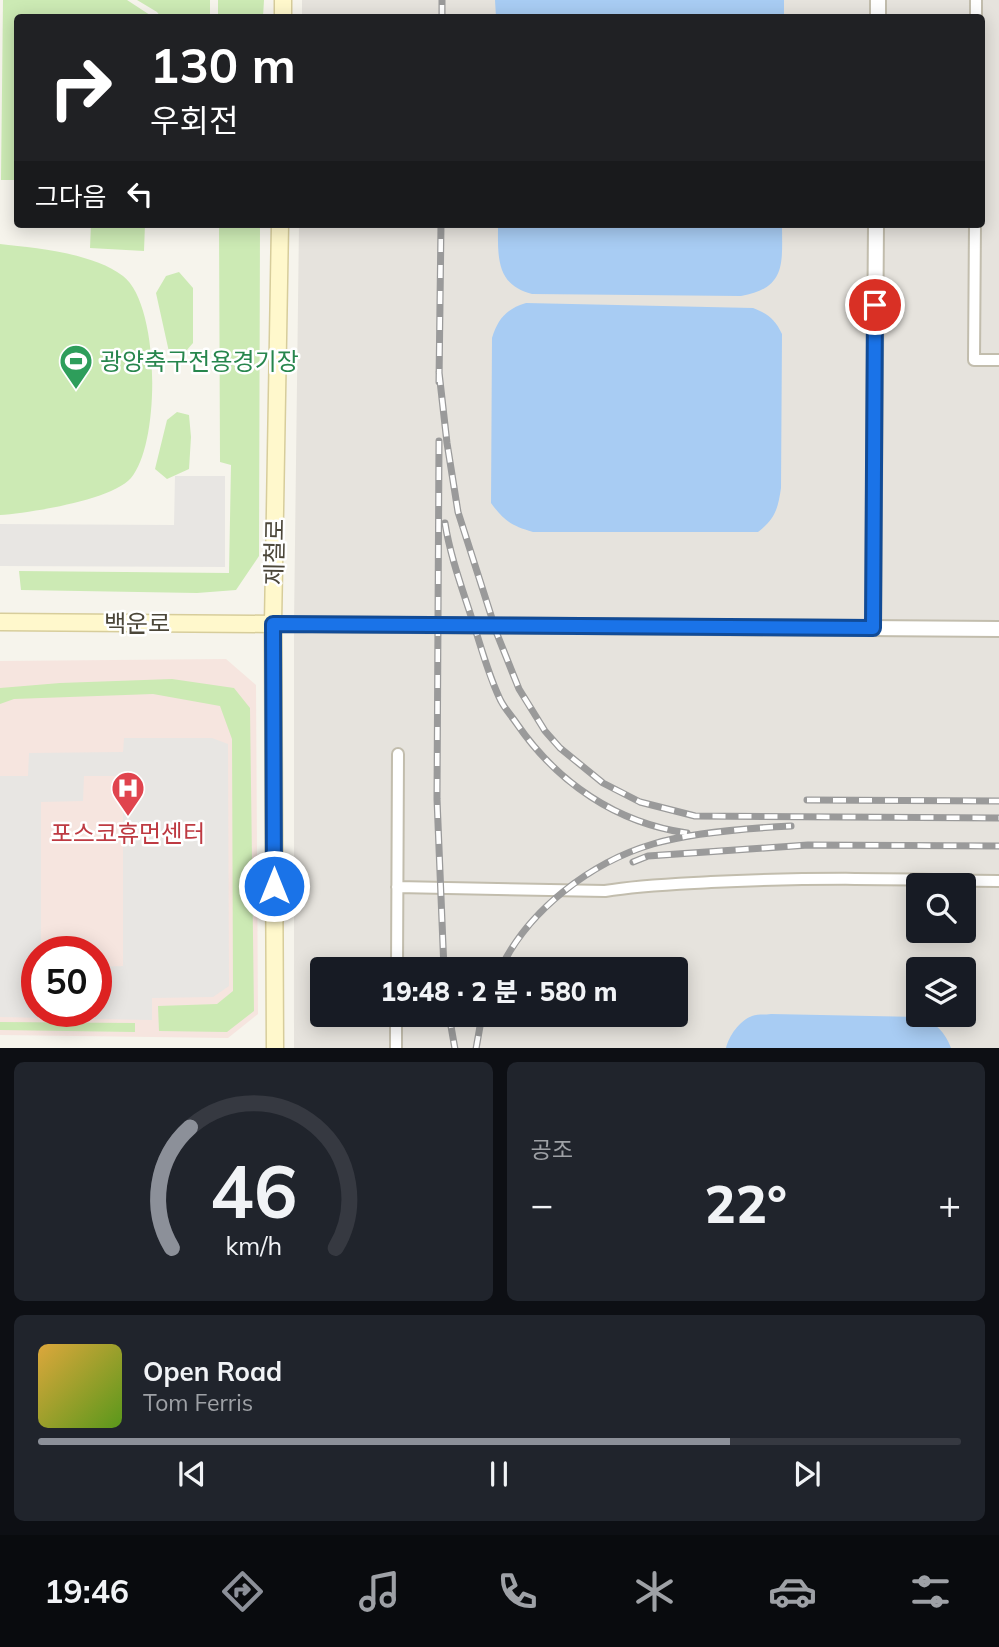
<!DOCTYPE html>
<html lang="ko">
<head>
<meta charset="utf-8">
<style>
  body { margin:0; font-family:Mulish,"Noto Sans KR",sans-serif; background:#20242c; color:#f1f3f6; height:100vh; display:flex; flex-direction:column; font-size:26px; white-space:nowrap }
  * { box-sizing:border-box; margin:0 }
  p { font-size:23px; color:#9ea1a6 }
  .icon { flex:none; width:38px; height:38px; fill:none; stroke:currentColor; stroke-width:2; stroke-linecap:round; stroke-linejoin:round }
  .map { position:relative; height:1048px; overflow:hidden }
  .side { display:flex; flex-direction:column; gap:14px; padding:14px; background:#0d0f14; flex:1 }
  .side>* { flex:none }
  .top-card { position:absolute; left:14px; top:14px; width:971px; height:214px; border-radius:7px; box-shadow:0 4px 18px #0003; background:#202124; color:#fff; overflow:hidden }
  .tools { position:absolute; left:906px; top:873px; display:grid; gap:14px }
  .tools a { display:grid; place-items:center; width:70px; height:70px; border-radius:7px; background:#171b24; box-shadow:0 4px 18px #0003; font-size:35px }
  .speed { position:absolute; left:21px; top:936px; display:flex; gap:14px; font-size:35px; font-weight:700; text-align:center }
  .speed>* { display:grid; place-content:center; width:91px; height:91px; border-radius:50%; background:#171b24; box-shadow:0 4px 18px #0003; line-height:1 }
  .speed .limit { border:10px solid #d22; background:#fff; color:#111 }
  .pin { position:absolute; display:grid; place-items:center; width:60px; height:60px; color:#fff; margin:-30px; border:4px solid #fff; border-radius:50%; box-shadow:0 2px 7px #0007 }
  .me { position:absolute; width:77px; margin:-38px; rotate:0deg; stroke-linejoin:round; filter:drop-shadow(0 0 5px #0008) }
  .turn { display:flex; align-items:center; gap:24px; height:147px; padding:0 21px; font-size:32px }
  .turn .icon { width:91px; height:91px; stroke-width:2.5 }
  .turn b { display:block; font-size:49px; line-height:60px }
  .then { display:flex; align-items:center; height:66px; padding:0 21px; background:#0003; gap:14px; font-size:26px }
  .big { font-size:52px; font-weight:800; line-height:1.1 }
  .side .widget { flex:1; display:flex; flex-direction:column; justify-content:center; gap:10px; min-width:0; padding:0 24px; border-radius:10px; background:#20242c }
  .side .dial { align-items:center; gap:0 }
  .dial svg { height:182px; overflow:visible; fill:none; stroke:#363941; stroke-width:7; stroke-linecap:round; text-anchor:middle }
  .dial text { fill:#f1f3f6; stroke:none }
  .song { display:flex; align-items:center; gap:21px }
  .cover { width:84px; height:84px; border-radius:10px; background:linear-gradient(135deg,hsl(40 70% 55%),hsl(90 70% 35%)) }
  .played { height:7px; border-radius:4px; background:linear-gradient(90deg,#8c9099 75%,#363941 75%) }
  .keys { display:flex; justify-content:space-around; direction:ltr }
  .heat { display:flex; justify-content:space-between; align-items:center; font-size:38px; direction:ltr }
  .side .tiles { flex:1; display:grid; gap:14px; grid-template-columns:1fr 1fr }
  .widget:last-child { grid-column:span 2 }
  .trip { position:absolute; left:310px; top:957px; width:378px; height:70px; border-radius:7px; background:#171b24; box-shadow:0 4px 18px #0003; font-weight:800; line-height:70px; text-align:center }
  .tabs { display:flex; height:112px; justify-content:space-around; align-items:center; background:#090b0e; color:#9ea1a6 }
  .tabs .icon { width:49px; height:49px }
  .tabs .on { color:#8c9099 }
  .tabs b { font-size:32px; color:#f1f3f6 }
  .map>svg:first-child { display:block }
</style>
</head>
<body>
<div class="map">
<svg width="999" height="1049" viewBox="0 0 999 1049">
  <rect width="100%" height="100%" fill="#f6f4ec"/>
  <path fill="#e6e3dd" fill-rule="evenodd" d="M302,0h697v1048h-705v-425l5,-399h683v-206h-680zM919,886h45v45h-45zM322,970h354v45h-354zM919,970h45v45h-45z"/>
  <path fill="#f6e5df" fill-rule="evenodd" d="M226,659l30,26 2,329 -30,24 -228,-3v-374zM37,952h59v60h-59z"/>
  <path fill="#cceab4" d="M3,0h124l26,17 -135,1 -1,162h-16z
    M137,0h73v17h-49l-4,-5z
    M218,0h46l-1,17h-45z
    M91,224h54l-1,27 -54,-3z
    M219,224h41l-1,332 -23,34 -39,3 -176,-3 -2,-19 210,2 2,-108 -11,-3z
    M0,244c36,4 93,9 123,32 37,28 38,167 8,202 -19,22 -101,35 -131,37z
    M179,272l14,16v55l-7,8 -17,1 -13,-59 10,-17z
    M177,412l12,3 2,22 -2,32 -22,10 -12,-10 12,-49z
    M172,679l62,9 16,20 4,303 -27,21 -68,-1 -1,-25 59,-2 16,-13 -1,-252 -12,-33 -67,-12 -139,5 -14,5v-16l60,-5z
    M0,1022l135,1v9l-135,-2z"/>
  <path fill="#e8e6e3" fill-rule="evenodd" d="M175,476h50v91l-225,-1v-42l174,1z
    M124,738h88l16,6 1,242 -16,11 -61,1v22l-152,-3v-241h28l1,-23 94,-1zM84,776h39v190l-27,1v45h-59v-60h4v-150l42,-1z"/>
  <path fill="#a8ccf3" d="M495,0h289v17h-288z
    M498,224h284c0,39 5,64 -41,72l-209,-2c-37,-9 -34,-39 -34,-70z
    M526,303l227,5c15,6 22,11 29,26l-1,154c-3,21 -6,31 -23,44h-225c-21,-6 -29,-11 -42,-29l1,-165c6,-19 14,-29 34,-35z
    M771,1014l149,3c16,6 25,15 31,31h-225c3,-12 13,-27 26,-32 5,-2 13,-1 19,-2z"/>
  <g fill="none" stroke-linecap="round" stroke-linejoin="round">
    <defs>
      <path id="minor" d="M976,18v-18
        M975,224l-1,136h25
        M397,887l208,4c35,-6 70,-7 106,-9 96,-5 192,-3 288,-1
        M397,970l1,-216
        M396,1049v-34"/>
      <path id="tertiary" d="M878,18v-18
        M273,624l726,5
        M873,628l3,-404"/>
      <path id="secondary" d="M283,18v-18
        M0,622l273,2
        M275,1049l-2,-425 7,-400"/>
    </defs>
    <use href="#minor" stroke="#c2bdad" stroke-width="14"/>
    <use href="#tertiary" stroke="#c2bdad" stroke-width="18"/>
    <use href="#secondary" stroke="#d7cd9b" stroke-width="19"/>
    <use href="#minor" stroke="#fff" stroke-width="10"/>
    <use href="#tertiary" stroke="#fff" stroke-width="14"/>
    <use href="#secondary" stroke="#fff8cc" stroke-width="16"/>
    <defs>
      <path id="rail" d="M442,18v-18
        M439,372l8,71 11,69 39,122 22,55 26,42 15,17 43,35 37,19 55,14 304,2
        M439,382l2,-158
        M439,441l-2,358 7,171
        M445,523c5,32 16,62 26,93 9,27 16,55 28,81 4,10 12,18 18,27 40,58 99,99 170,109
        M807,800l192,1
        M633,862l15,-6 160,-11 191,1
        M500,970c27,-59 91,-108 153,-126 37,-11 99,-16 138,-18
        M449,1015l6,34
        M476,1049l6,-34"/>
    </defs>
    <use href="#rail" stroke="#9a9a9a" stroke-width="7"/>
    <use href="#rail" stroke="#fff" stroke-width="4.5" stroke-dasharray="13" stroke-linecap="butt"/>
  </g>
  <g fill="none" stroke-linecap="round" stroke-linejoin="round">
    <defs>
      <path id="route" d="M274,886l-1,-262 600,4 2,-323"/>
    </defs>
    <use href="#route" stroke="#114b97" stroke-width="18"/>
    <use href="#route" stroke="#1a73e8" stroke-width="12"/>
  </g>
  <defs>
    <symbol id="stadium-pin" viewBox="-11 -11 22 30"><path d="M0 17L-7.5 6A9.5 9.5 0 1 1 7.5 6Z" fill="#2e9e5b" stroke="#fff"/><path d="M0-5a6.5 5 0 1 0 0 10a6.5 5 0 1 0 0-10ZM-3.5-1.8h7v3.6h-7Z" fill="#fff"/></symbol>
    <symbol id="hospital-pin" viewBox="-11 -11 22 30"><path d="M0 17L-7.5 6A9.5 9.5 0 1 1 7.5 6Z" fill="#e0444e" stroke="#fff"/><path d="M-5-5h3v3.5h4V-5h3V5h-3V1.5h-4V5h-3Z" fill="#fff"/></symbol>
  </defs>
  <g fill-rule="evenodd">
    <use href="#stadium-pin" x="57" y="342" width="38" height="52"/>
    <use href="#hospital-pin" x="109" y="769" width="38" height="52"/>
  </g>
  <g text-anchor="middle" dominant-baseline="central" stroke-width="5" stroke-linejoin="round" paint-order="stroke">
    <g font-size="24" fill="#27864d" stroke="#fff" text-anchor="start">
      <text x="100" y="361">광양축구전용경기장</text>
    </g>
    <g font-size="24" fill="#4b4639" stroke="#fff">
      <text transform="translate(274 552) rotate(-89)">제철로</text>
      <text x="137" y="623">백운로</text>
    </g>
    <g font-size="24" fill="#be3a42" stroke="#fff">
      <text x="128" y="833">포스코휴먼센터</text>
    </g>
  </g>
</svg>
<div class="tools">
<a><svg class="icon" aria-label="search" viewBox="0 0 24 24"><circle cx="10" cy="10" r="6"/><path d="M15 15l6 6"/></svg></a>
<a><svg class="icon" aria-label="layers" viewBox="0 0 24 24"><path d="M12 4l9 5-9 5-9-5zM3 14l9 5 9-5"/></svg></a>
</div>
<div class="speed"><div class="limit">50</div></div>
<div class="pin" style="left:875px;top:305px;background:#d93025"><svg class="icon" aria-label="arrive" viewBox="0 0 24 24"><path d="M6 21V4h12l-3 4 3 4H6"/></svg></div>
<svg class="me" style="left:274px;top:886px" viewBox="-20 -20 40 40"><circle r="17" fill="#1a73e8" stroke="#fff" stroke-width="3"/><path d="M0-11L8 9 0 5-8 9z" fill="#fff"/></svg>
<div class="trip">19:48 · 2 분 · 580 m</div>
<div class="top-card">
<div class="turn"><svg class="icon" aria-label="right" viewBox="0 0 24 24"><path d="M7 20v-9h11M14 6l5 5-5 5"/></svg><div><b>130 m</b>우회전</div></div>
<div class="then">그다음<svg class="icon" aria-label="left" viewBox="0 0 24 24"><path d="M17 20v-9H6M10 6l-5 5 5 5"/></svg></div>
</div>
</div>
<section class="side">
<div class="tiles">
<div class="widget dial"><svg viewBox="0 0 100 80">
<path d="M14 69A42 42 0 1 1 86 69"/>
<path d="M14 69A42 42 0 0 1 22 16" stroke="#8c9099"/>
<text x="50" y="56" font-size="32" font-weight="700">46</text>
<text x="50" y="72" font-size="11">km/h</text>
</svg></div>
<div class="widget"><p>공조</p>
<div class="heat"><a>−</a><b class="big">22°</b><a>+</a></div>
</div>
<div class="widget">
<div class="song"><i class="cover"></i><div><b>Open Road</b><p>Tom Ferris</p></div></div>
<div class="played"></div>
<div class="keys"><svg class="icon" aria-label="previous" viewBox="0 0 24 24"><path d="M18 5L8 12l10 7zM5 5v14"/></svg><svg class="icon" aria-label="pause" viewBox="0 0 24 24"><path d="M8 5v14M16 5v14"/></svg><svg class="icon" aria-label="next" viewBox="0 0 24 24"><path d="M6 5l10 7-10 7zM19 5v14"/></svg></div>
</div>
</div>
</section>
<nav class="tabs">
<b>19:46</b>
<svg class="icon on" aria-label="directions" viewBox="0 0 24 24"><path d="M12 3l9 9-9 9-9-9zM9 14v-3h6M13 9l2 2-2 2"/></svg>
<svg class="icon" aria-label="music" viewBox="0 0 24 24"><path d="M9 18V5l10-2v13"/><circle cx="6" cy="18" r="3"/><circle cx="16" cy="16" r="3"/></svg>
<svg class="icon" aria-label="phone" viewBox="0 0 24 24"><path d="M5 4h4l2 5-3 2q2 4 5 5l2-3 5 2v4C11 20 4 13 5 4z"/></svg>
<svg class="icon" aria-label="climate" viewBox="0 0 24 24"><path d="M12 3v18M4 7l16 10M4 17L20 7"/></svg>
<svg class="icon" aria-label="car" viewBox="0 0 24 24"><path d="M5 17H2v-5l4-1 3-4h7l3 4 3 1v5h-3M9 17h6M6 11h13"/><circle cx="7" cy="17" r="2"/><circle cx="17" cy="17" r="2"/></svg>
<svg class="icon" aria-label="filters" viewBox="0 0 24 24"><path d="M4 7h16M4 17h16"/><circle cx="9" cy="7" r="2"/><circle cx="15" cy="17" r="2"/></svg>
</nav>
</body>
</html>
